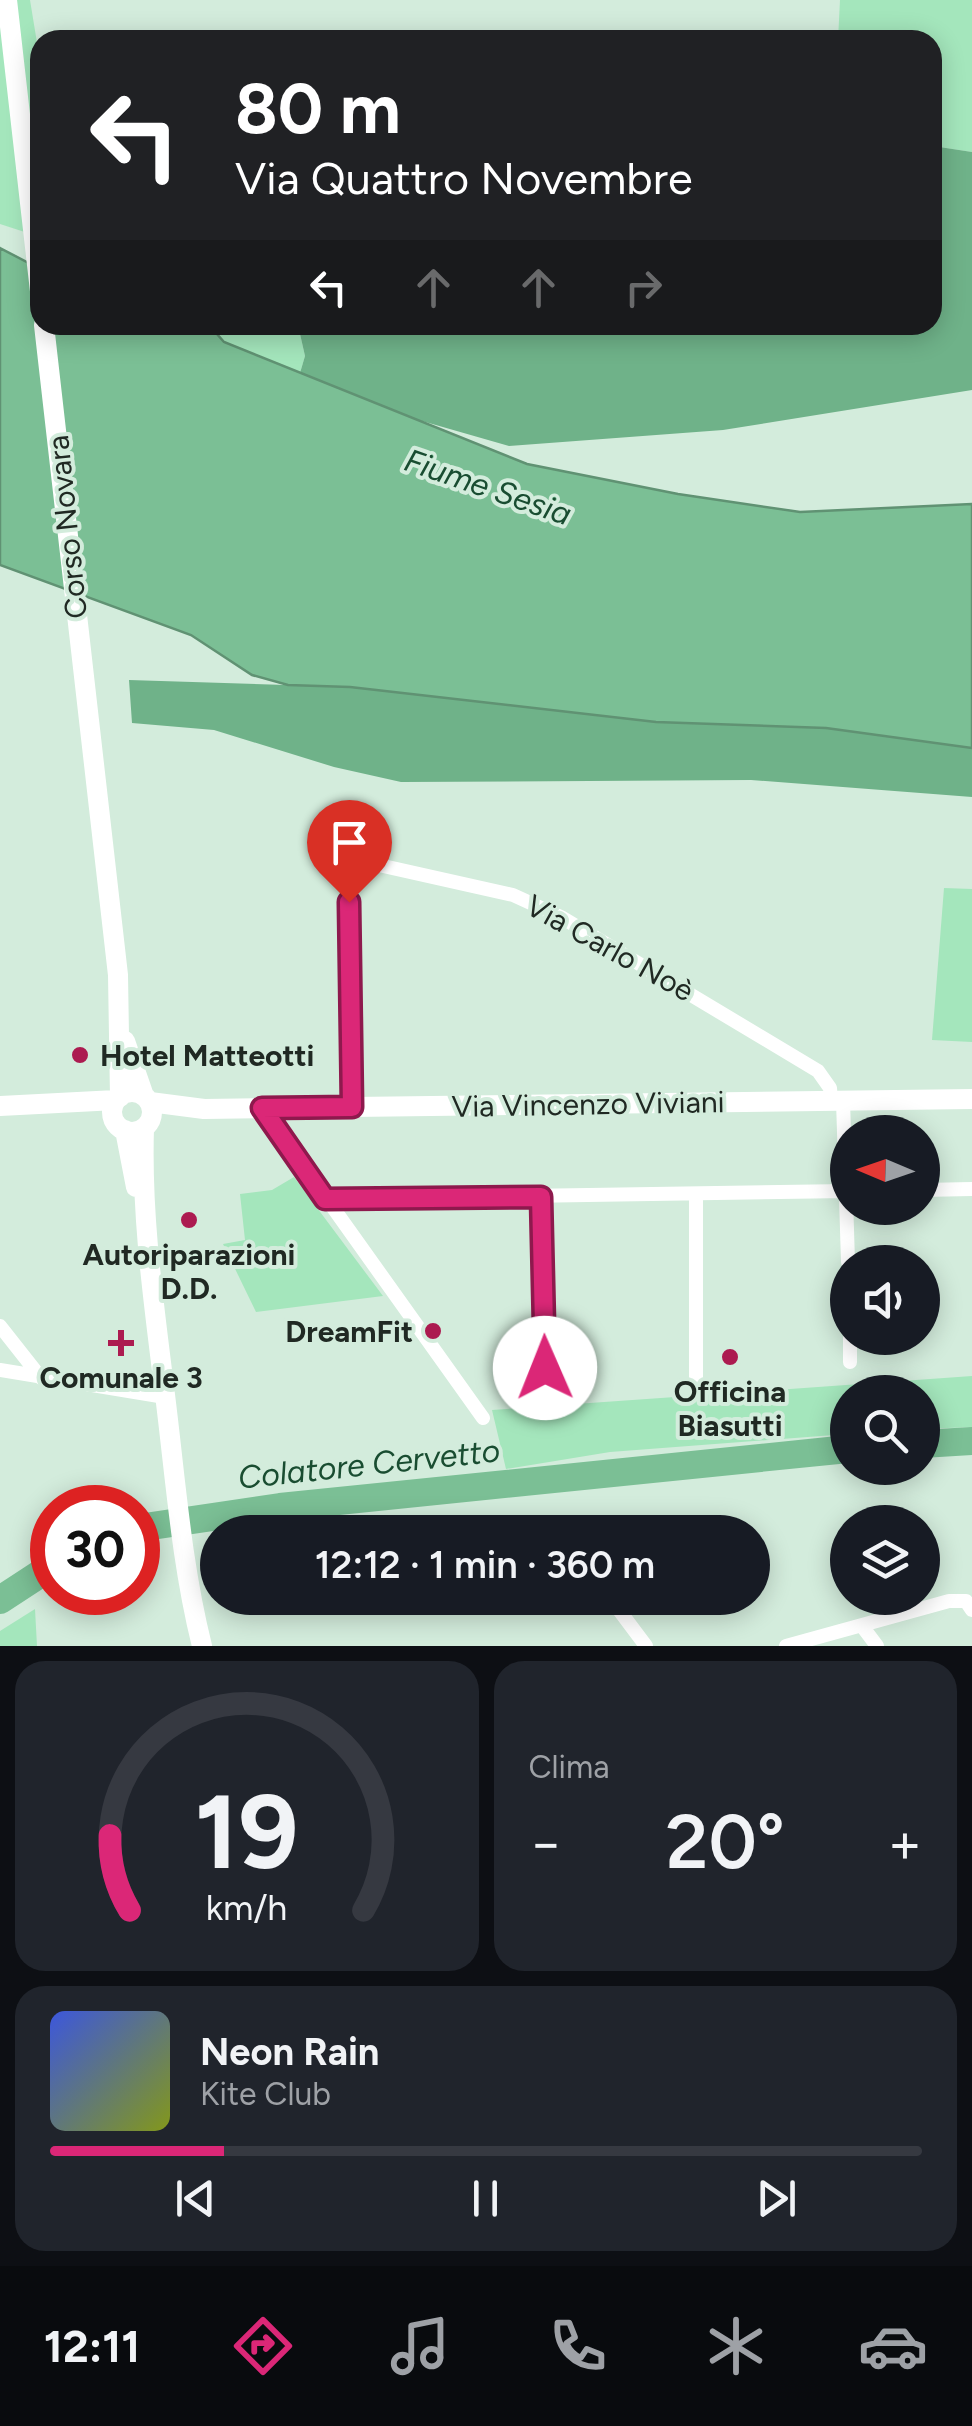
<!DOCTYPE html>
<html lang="it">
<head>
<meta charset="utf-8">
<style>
  body { margin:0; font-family:Figtree,sans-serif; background:#20242c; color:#f1f3f6; height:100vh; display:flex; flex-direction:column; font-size:38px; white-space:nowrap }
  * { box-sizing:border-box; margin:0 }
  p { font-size:32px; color:#9ea1a6 }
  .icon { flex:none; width:55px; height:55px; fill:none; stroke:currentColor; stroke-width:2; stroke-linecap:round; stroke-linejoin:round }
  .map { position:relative; height:1646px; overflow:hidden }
  .sheet { display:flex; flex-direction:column; gap:15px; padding:15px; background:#0d0f14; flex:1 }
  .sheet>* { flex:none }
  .hud { position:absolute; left:30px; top:30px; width:912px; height:305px; border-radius:30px; box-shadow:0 5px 25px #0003; background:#202124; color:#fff; overflow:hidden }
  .needle { width:65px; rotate:272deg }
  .fabs { position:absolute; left:830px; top:1115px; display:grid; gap:20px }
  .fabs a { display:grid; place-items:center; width:110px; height:110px; border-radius:50%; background:#171b24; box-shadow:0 5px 25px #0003; font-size:50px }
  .speed { position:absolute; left:30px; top:1485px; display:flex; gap:20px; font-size:50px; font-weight:700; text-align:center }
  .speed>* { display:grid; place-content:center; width:130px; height:130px; border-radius:50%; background:#171b24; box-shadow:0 5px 25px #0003; line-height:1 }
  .speed .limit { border:15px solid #d22; background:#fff; color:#111 }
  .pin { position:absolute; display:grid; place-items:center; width:85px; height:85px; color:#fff; margin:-102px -42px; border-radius:50% 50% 50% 0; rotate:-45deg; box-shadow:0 0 10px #0007 }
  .pin .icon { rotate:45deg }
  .me { position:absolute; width:110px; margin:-55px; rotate:359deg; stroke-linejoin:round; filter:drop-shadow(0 0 8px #0008) }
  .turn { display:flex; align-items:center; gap:35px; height:210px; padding:0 40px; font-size:45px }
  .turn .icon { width:130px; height:130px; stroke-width:2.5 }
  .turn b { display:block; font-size:70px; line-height:85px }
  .lanes { display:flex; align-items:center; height:95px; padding:0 40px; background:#0003; justify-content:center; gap:50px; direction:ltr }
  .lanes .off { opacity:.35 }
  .big { font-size:75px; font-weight:600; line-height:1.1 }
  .sheet .widget { flex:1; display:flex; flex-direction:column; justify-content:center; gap:15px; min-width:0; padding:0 35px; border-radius:30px; background:#20242c }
  .sheet .dial { align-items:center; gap:0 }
  .dial svg { height:260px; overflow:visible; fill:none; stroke:#363941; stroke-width:7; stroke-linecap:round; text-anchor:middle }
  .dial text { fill:#f1f3f6; stroke:none }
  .song { display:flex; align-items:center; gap:30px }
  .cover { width:120px; height:120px; border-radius:15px; background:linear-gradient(135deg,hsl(230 70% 55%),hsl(70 70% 35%)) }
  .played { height:10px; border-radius:5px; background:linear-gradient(90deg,#db2777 20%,#363941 20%) }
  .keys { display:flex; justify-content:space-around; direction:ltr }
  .heat { display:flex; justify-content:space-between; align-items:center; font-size:55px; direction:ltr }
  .sheet .tiles { flex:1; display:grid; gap:15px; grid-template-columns:1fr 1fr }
  .widget:last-child { grid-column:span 2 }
  .trip { position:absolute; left:200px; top:1515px; width:570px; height:100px; border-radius:50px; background:#171b24; box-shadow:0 5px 25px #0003; font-weight:600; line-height:100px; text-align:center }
  .dock { display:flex; height:160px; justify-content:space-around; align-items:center; background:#090b0e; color:#9ea1a6 }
  .dock .icon { width:70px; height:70px }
  .dock .selected { color:#db2777 }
  .dock b { font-size:45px; color:#f1f3f6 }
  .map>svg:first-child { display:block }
</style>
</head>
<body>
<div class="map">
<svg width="972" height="1646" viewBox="0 0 972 1646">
  <rect width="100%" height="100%" fill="#d3ecdc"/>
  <path fill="#a4e6bc" d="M0,0h30l10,61v176l-40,-13z
    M840,0h132v152l-39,-6 -1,-106h-94z
    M209,325h89l7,31 -5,17 -76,-31z
    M944,888l28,1v153l-40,-2z
    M294,1177l89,119 -127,16 -33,-68 22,-4 -5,-46 32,-4z
    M972,1376v51l-49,2 -1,-37h-74l-1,42 -237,18 -104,17 -14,-59z
    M35,1609l2,37h-37v-15z"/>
  <path fill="#6fb289" d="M933,146l39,6v238l-249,40 -214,16 -108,-31 -101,-42 5,-17 -7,-31h634z
    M129,680l221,7 306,35 170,6 146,20v49l-221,-17 -350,2 -67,-15 -120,-37 -82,-7z"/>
  <path fill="#7bbf95" stroke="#609273" stroke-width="2.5" d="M0,248l40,21v56h169l15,17 303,122 151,30 122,18 172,-8v244l-146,-20 -170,-6 -306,-35 -62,-2 -36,-10 -61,-40 -191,-70z"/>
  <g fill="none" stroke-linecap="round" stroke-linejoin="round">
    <path stroke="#7bbf95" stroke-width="28" d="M922,1444l50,-3
      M138,1528l142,-21 568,-58
      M0,1600l52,-34"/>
    <path stroke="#fff" stroke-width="14" d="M843,1100l5,162
      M352,1107v-248l161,36 48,22 257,154 12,17 1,12
      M262,1108l221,310
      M922,1190l50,-1
      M696,1195v194
      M541,1197l5,205
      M325,1199l523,-8
      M0,1326l41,52
      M850,1338v24
      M0,1370l165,27
      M610,1598l36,48
      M509,1601l5,-3
      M862,1626l15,20
      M786,1646l163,-45h17l6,9"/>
    <path stroke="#fff" stroke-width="20" d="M7,0l33,291
      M44,325l74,650 2,122
      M125,1041l19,55
      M112 1112a20 20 0 1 1 40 0a20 20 0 1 1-40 0Z
      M150,1102l54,7 768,-10
      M0,1106l116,-6
      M144,1128c-3,92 11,183 22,275 10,82 16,163 36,243
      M125,1130l11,57"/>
  </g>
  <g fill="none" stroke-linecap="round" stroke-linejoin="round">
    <defs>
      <path id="route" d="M349,902l3,205 -90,1 63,91 216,-2 4,171"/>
    </defs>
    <use href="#route" stroke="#8e194d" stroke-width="25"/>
    <use href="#route" stroke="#db2777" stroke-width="18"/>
  </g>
  <g fill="#ac1b50" stroke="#d3ecdc" stroke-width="4">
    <circle cx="80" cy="1055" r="10"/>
    <circle cx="189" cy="1220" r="10"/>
    <circle cx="433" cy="1331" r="10"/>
    <path d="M116 1328h10v10h10v10h-10v10h-10v-10h-10v-10h10z"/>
    <circle cx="730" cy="1357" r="10"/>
  </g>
  <g text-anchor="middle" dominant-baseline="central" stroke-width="8" stroke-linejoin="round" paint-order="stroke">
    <g font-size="30" fill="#202923" stroke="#d3ecdc">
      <text transform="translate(67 527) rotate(-96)">Corso Novara</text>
      <text transform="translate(610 948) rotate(29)">Via Carlo Noè</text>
      <text transform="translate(588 1104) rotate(-1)">Via Vincenzo Viviani</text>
    </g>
    <g font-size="30" font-weight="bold" fill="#202923" stroke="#d3ecdc">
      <text x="100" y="1055" text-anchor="start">Hotel Matteotti</text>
      <text x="189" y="1254">Autoriparazioni<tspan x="189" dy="34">D.D.</tspan></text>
      <text x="413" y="1331" text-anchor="end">DreamFit</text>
      <text x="121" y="1377">Comunale 3</text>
      <text x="730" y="1391">Officina<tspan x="730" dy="34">Biasutti</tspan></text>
    </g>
    <g font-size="32" font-style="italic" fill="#194d31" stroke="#d3ecdc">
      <text transform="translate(488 487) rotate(19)">Fiume Sesia</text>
      <text transform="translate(369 1464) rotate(-6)">Colatore Cervetto</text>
    </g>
  </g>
</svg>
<div class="fabs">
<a><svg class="needle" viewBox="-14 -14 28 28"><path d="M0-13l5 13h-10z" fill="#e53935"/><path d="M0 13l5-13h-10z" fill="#9ea1a6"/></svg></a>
<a><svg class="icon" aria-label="sound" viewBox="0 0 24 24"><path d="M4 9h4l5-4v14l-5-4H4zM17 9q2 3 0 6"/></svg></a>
<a><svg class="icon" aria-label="search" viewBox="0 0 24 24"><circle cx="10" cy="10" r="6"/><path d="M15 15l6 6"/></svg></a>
<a><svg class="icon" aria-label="layers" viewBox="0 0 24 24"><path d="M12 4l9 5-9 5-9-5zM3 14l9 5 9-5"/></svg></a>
</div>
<div class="speed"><div class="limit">30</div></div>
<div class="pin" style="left:349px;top:902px;background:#d93025"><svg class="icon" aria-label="arrive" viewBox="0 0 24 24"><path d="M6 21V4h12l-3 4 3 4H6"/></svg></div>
<svg class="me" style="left:545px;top:1368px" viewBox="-20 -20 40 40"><circle r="19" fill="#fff"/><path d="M0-13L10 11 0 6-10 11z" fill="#db2777"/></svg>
<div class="trip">12:12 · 1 min · 360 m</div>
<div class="hud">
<div class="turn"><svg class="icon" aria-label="left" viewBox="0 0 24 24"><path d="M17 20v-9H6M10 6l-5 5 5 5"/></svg><div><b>80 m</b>Via Quattro Novembre</div></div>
<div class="lanes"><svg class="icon" aria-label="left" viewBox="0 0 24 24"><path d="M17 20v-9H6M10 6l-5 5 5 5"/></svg><svg class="icon off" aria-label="ahead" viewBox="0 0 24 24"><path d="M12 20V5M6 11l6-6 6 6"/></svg><svg class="icon off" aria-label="ahead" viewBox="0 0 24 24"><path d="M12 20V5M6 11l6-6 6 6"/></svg><svg class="icon off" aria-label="right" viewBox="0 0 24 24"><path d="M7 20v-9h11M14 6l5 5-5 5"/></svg></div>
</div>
</div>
<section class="sheet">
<div class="tiles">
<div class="widget dial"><svg viewBox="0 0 100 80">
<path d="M14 69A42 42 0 1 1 86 69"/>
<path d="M14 69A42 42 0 0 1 8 46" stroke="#db2777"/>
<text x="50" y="56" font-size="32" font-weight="700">19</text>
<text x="50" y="72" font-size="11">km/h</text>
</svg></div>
<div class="widget"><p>Clima</p>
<div class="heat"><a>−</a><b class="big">20°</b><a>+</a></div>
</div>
<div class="widget">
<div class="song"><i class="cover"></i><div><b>Neon Rain</b><p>Kite Club</p></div></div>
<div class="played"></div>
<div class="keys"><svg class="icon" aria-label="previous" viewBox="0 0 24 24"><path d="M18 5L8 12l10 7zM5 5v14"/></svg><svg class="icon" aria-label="pause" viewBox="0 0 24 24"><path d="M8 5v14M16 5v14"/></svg><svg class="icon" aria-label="next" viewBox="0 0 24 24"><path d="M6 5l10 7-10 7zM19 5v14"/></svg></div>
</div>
</div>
</section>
<nav class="dock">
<b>12:11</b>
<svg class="icon selected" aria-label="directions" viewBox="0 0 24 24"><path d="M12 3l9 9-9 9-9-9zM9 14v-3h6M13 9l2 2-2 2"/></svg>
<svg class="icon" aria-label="music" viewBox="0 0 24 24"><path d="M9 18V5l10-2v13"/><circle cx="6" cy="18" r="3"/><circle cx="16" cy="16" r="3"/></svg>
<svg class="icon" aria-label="phone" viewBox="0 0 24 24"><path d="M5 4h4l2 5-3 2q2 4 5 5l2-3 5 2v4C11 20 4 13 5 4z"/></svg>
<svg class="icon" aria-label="climate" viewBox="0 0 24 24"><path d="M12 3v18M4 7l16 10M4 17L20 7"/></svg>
<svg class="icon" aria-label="car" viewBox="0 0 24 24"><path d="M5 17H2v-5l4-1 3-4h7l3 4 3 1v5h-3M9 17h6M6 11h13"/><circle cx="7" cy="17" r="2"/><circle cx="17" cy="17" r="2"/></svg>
</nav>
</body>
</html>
